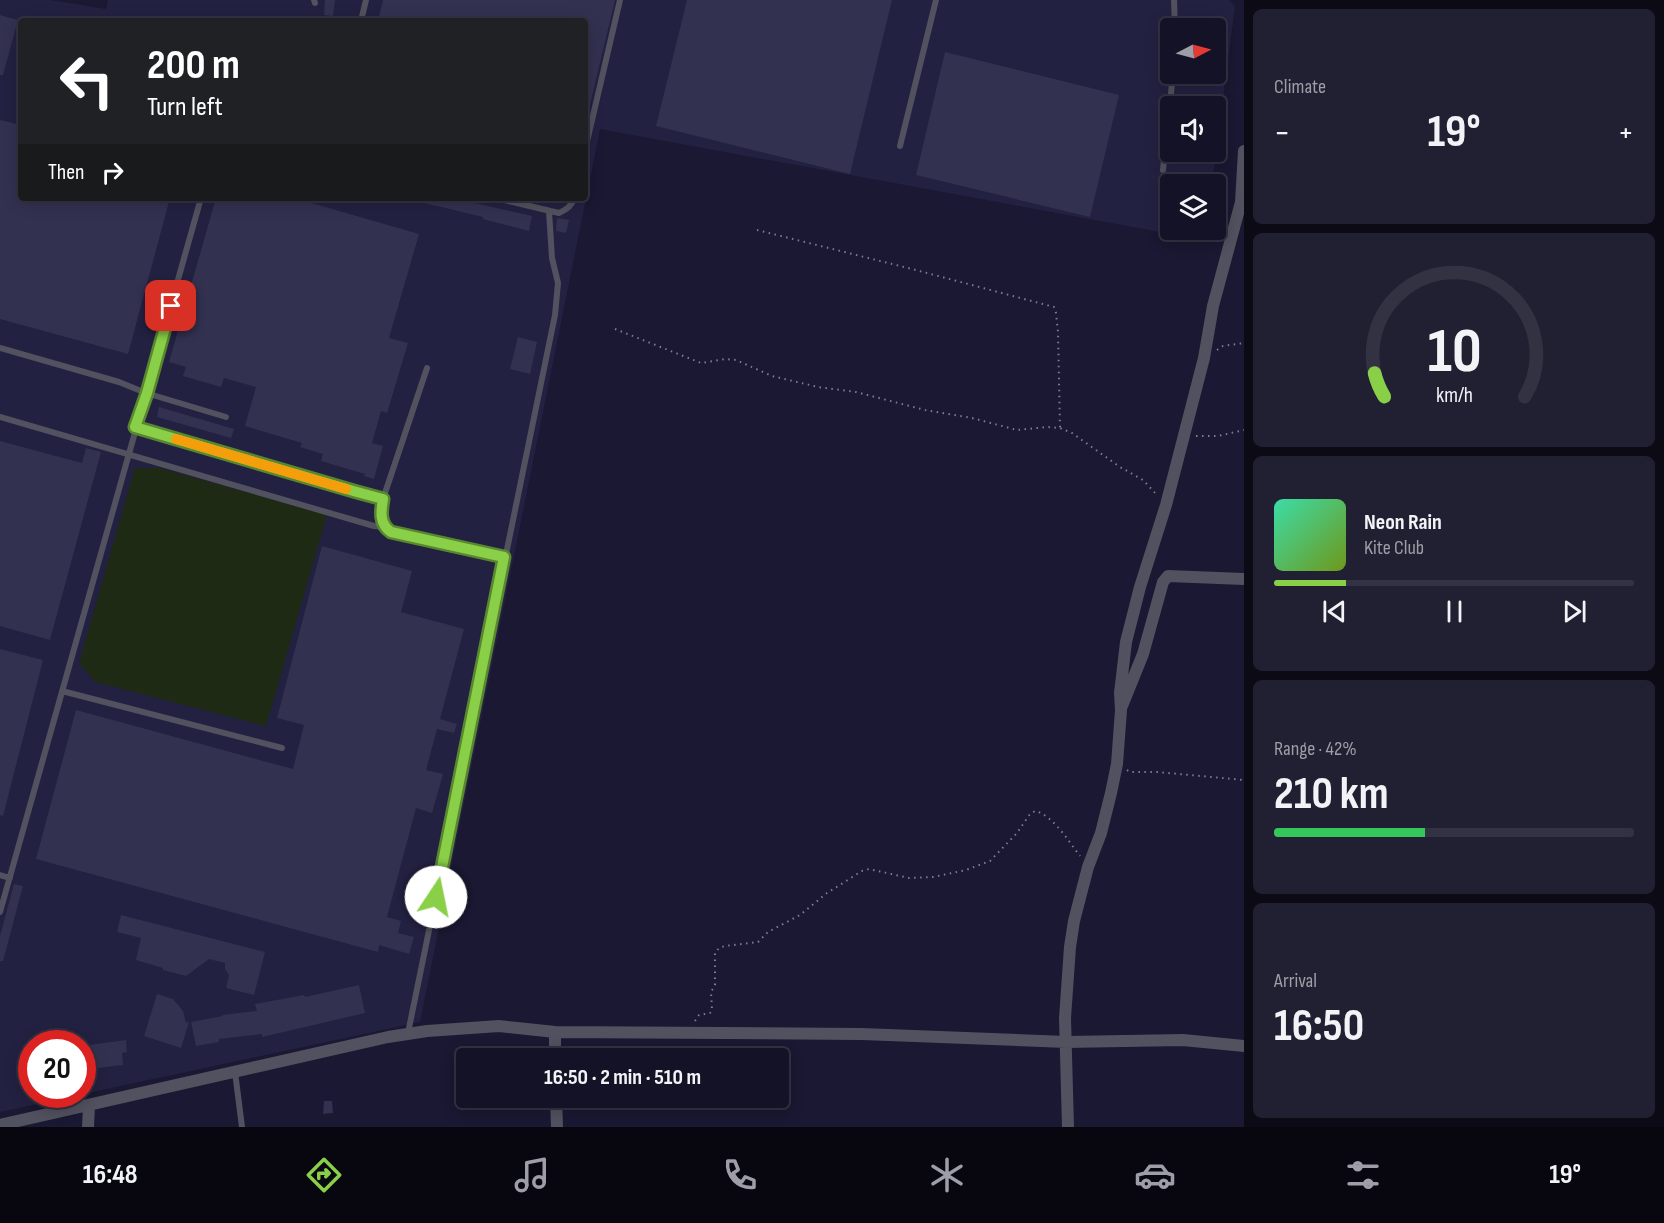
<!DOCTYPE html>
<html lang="en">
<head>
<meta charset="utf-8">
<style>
  body { margin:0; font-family:"Sofia Sans Condensed",sans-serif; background:#212032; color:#f1f3f6; height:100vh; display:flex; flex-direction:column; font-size:22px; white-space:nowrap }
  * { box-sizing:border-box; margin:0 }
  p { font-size:20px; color:#9d9ea7 }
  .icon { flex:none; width:33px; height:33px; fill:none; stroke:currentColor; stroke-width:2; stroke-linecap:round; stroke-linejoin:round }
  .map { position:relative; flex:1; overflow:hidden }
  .panel { display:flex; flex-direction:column; gap:9px; padding:9px; background:#0b0a15; width:420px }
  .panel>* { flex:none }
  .banner { position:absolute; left:18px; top:18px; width:570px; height:183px; border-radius:6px; box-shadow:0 3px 15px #0003,0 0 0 2px #333243; background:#202124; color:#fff; overflow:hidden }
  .needle { width:39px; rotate:84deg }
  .fabs { position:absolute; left:1160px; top:18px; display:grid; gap:12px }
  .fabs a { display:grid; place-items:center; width:66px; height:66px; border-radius:6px; background:#141226; box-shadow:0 3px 15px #0003,0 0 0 2px #333243; font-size:30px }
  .speed { position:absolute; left:18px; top:1030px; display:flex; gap:12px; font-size:30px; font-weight:700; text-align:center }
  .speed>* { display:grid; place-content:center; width:78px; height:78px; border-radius:50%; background:#141226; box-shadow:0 3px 15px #0003,0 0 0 2px #333243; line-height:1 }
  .speed .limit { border:9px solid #d22; background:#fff; color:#111 }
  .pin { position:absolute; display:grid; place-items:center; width:51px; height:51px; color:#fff; margin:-26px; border-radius:12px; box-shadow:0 3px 9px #0006 }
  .me { position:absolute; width:66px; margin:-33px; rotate:11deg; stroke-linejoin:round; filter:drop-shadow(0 0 4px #0008) }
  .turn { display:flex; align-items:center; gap:21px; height:126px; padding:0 30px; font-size:27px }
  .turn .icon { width:78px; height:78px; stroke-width:2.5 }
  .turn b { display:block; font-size:42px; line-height:51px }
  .then { display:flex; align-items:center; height:57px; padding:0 30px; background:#0003; gap:12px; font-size:22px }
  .big { font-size:45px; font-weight:700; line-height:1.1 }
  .panel .card { flex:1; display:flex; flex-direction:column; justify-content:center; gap:9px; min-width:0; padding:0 21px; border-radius:9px; background:#212032 }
  .panel .dial { align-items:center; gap:0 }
  .dial svg { height:156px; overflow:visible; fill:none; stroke:#333243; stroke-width:7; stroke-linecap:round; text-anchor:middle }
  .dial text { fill:#f1f3f6; stroke:none }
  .song { display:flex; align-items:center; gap:18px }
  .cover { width:72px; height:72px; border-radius:9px; background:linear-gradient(135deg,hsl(160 70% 55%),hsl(80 70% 35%)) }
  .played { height:6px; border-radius:3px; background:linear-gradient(90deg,#89cf48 20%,#333243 20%) }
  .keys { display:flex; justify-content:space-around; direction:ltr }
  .heat { display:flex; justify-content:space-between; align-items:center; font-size:33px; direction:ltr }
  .charge { height:9px; border-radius:4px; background:linear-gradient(90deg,#34c759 42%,#333243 0) }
  .trip { position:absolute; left:456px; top:1048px; width:333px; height:60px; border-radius:6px; background:#141226; box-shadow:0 3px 15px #0003,0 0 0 2px #333243; font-weight:700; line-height:60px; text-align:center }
  .menu { display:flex; height:96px; justify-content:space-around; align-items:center; background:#08070f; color:#9d9ea7 }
  .menu .icon { width:42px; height:42px }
  .menu .selected { color:#89cf48 }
  .menu b { font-size:27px; color:#f1f3f6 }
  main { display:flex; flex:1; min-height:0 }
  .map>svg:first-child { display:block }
</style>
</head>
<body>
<main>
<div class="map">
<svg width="1244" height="1127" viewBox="0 0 1244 1127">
  <rect width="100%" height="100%" fill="#1a1832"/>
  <path fill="#232141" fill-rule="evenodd" d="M0,0h50l56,9 2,-9h1121l6,6 -23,178h-42v46h36l-2,10 -604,-111 -180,893 -337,72 -1,-50h-50v51h47l-79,17zM21,21h564v177h-564zM1170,28h45v46h-45zM1170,106h45v46h-45z"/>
  <path fill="#1e2a14" d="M135,468h25l167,47 -61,211 -171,-44 -16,-19z"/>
  <path fill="#323150" d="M325,0h10l-2,16 -9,-1z
    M383,0h232l-29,121 -1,-1v-99h-207z
    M687,0h205l-42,174 -194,-48z
    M0,15l18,5 -15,55h-3z
    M945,52l174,43 -29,122 -174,-42z
    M0,120l21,5v73h149l-42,156 -128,-35z
    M216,198h78l125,36 -30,104 19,5 -21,70 -6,-2 -9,32 11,3 -9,33 -10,-3 1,-2 -44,-13 2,-7 -23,-7 2,-4 -57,-17 11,-39 -32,-9 -3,9 -38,-11 3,-9 -17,-5z
    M421,198h50l-1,4 62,14 -3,15 -46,-12v-2l-63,-15z
    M557,218l12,2 -3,13 -10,-2z
    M518,337l19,5 -7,32 -20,-5z
    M159,407l75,22 -3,9 -74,-21z
    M0,441l82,22 4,-15 15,4 -51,188 -50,-14z
    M322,546l90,25 -11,41 63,17 -24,90 17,5 -3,9 -17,-4 -11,41 17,4 -11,39 -16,-5 -29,109 14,4 -3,12 16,4 -5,17 -30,-9 -1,7 -342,-93 40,-149 217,59 11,-44 -27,-7z
    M0,649l43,11 -40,156 -3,-1z
    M14,884l9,2 -20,75h-3v-25z
    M121,915l144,37 -11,43 -28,-7 3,-13 -4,-6v-6l-16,-4 -23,17 -23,-6v-2l-27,-8 5,-22 -24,-6z
    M359,985l6,28 -103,24v-3l-43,5v3l-23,4 -5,-24 32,-6 -1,-1 35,-4 -2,-7 49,-9 1,2z
    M157,994l16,5 10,12 3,12 3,-1 -8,26 -37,-12z
    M126,1040l1,12 -5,1 1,12 -41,5v-24z
    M324,1101h8l1,12 -10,1z"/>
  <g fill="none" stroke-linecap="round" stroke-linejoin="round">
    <path stroke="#7e7d93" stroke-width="2" stroke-dasharray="1.5 4.5" stroke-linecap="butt" d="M757,230l155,39 142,38 2,6 2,19 2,96
      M615,329l86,34 24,-4 11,1 36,16 46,11 38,5 69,18 47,8 45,12 30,-3 13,1 12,5 48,34 23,13 13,14
      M1217,350l6,-4 21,-3
      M1196,436h22l26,-6
      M1127,770l3,2h27l87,8
      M695,1021l4,-6 11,-2 2,-3 -1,-18 4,-7v-32l4,-5 6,-2 33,-4 10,-10 32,-17 27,-22 35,-22 7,-2 40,9 24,-1 33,-7 24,-9 27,-28 13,-19 5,-3c18,4 34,31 45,45"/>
    <path stroke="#51515f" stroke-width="6" d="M314,0l1,3
      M1174,0l1,28
      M361,21l5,-21
      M900,146l36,-146
      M585,150l35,-150
      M1163,170l10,-96
      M496,198l63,15c7,-3 13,-7 15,-15
      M0,348l119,34 27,11 80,24
      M427,368l-44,131c-2,12 -4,24 8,33l113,25
      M0,417l374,109 11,1
      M135,427l222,65 26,7
      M62,691l220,57
      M0,875l10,3
      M0,912l201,-714
      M408,1033l147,-718 3,-32 -6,-25 -3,-47
      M235,1072l7,55"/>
    <path stroke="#51515f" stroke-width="12" d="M1122,706l21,-52 20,-72 5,-6 76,3
      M555,1059v-27
      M556,1098l1,29
      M0,1125l388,-88 39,-6 72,-5 56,6 307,2 204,8 117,-2 61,6
      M88,1127l1,-22
      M1068,1127l-3,-109 5,-71 4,-26 14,-54 13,-34 10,-40 6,-29 4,-54 -1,-17 6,-51 14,-55 26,-82 38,-147 9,-52 28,-104 3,-51"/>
  </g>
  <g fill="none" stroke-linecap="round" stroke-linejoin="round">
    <defs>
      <path id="route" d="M171,306l-24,87 -12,34 222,65 26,7c-2,12 -4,25 8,33l113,25 -68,340"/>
    </defs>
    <use href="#route" stroke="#59872f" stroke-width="15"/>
    <use href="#route" stroke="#89cf48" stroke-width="10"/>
    <path stroke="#f59e0b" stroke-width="10" d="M176,439l170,50"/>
  </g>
</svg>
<div class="fabs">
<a><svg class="needle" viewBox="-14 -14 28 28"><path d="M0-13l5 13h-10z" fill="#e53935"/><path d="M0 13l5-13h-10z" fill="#9d9ea7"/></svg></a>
<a><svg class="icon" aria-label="sound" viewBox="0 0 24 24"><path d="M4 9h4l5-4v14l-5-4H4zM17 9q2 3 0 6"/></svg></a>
<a><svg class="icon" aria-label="layers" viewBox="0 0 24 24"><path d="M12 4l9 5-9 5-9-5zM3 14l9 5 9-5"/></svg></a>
</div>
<div class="speed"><div class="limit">20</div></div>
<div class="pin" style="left:171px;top:306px;background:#d93025"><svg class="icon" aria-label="arrive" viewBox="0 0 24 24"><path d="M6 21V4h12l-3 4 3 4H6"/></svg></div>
<svg class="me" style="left:436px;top:897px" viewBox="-20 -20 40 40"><circle r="19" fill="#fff"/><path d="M0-13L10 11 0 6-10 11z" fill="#89cf48"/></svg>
<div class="trip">16:50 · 2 min · 510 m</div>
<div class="banner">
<div class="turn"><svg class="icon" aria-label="left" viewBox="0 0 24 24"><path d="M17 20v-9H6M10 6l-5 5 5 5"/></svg><div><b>200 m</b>Turn left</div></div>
<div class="then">Then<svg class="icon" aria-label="right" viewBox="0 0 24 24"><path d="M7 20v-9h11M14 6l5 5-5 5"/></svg></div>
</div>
</div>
<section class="panel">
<div class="card"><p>Climate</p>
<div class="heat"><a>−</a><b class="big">19°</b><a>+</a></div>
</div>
<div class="card dial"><svg viewBox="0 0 100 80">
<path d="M14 69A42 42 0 1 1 86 69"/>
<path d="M14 69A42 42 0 0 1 9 57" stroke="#89cf48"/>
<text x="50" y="56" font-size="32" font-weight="700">10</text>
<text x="50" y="72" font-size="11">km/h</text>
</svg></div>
<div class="card">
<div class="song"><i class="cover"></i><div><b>Neon Rain</b><p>Kite Club</p></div></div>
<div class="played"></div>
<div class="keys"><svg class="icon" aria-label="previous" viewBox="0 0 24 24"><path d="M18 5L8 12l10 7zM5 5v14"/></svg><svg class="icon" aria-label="pause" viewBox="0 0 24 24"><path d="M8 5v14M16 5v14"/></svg><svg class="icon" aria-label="next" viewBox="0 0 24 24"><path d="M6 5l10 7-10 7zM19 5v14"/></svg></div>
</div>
<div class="card"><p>Range · 42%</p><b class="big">210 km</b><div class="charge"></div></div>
<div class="card"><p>Arrival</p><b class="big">16:50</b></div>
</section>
</main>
<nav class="menu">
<b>16:48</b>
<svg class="icon selected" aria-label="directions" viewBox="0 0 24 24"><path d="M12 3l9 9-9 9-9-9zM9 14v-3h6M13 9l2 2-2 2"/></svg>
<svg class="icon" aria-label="music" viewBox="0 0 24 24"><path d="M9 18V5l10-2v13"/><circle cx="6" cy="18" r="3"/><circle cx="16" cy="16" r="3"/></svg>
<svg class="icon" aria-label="phone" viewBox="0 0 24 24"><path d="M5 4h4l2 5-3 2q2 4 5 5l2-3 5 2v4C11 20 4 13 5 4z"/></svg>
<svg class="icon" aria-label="climate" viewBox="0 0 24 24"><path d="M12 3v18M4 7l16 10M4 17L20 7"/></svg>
<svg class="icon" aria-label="car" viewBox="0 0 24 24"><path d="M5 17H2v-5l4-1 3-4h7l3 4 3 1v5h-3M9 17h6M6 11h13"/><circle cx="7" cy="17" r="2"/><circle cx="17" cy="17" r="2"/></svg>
<svg class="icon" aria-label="filters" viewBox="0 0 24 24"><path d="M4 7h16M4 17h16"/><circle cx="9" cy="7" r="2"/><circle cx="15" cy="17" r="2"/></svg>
<b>19°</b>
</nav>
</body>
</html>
